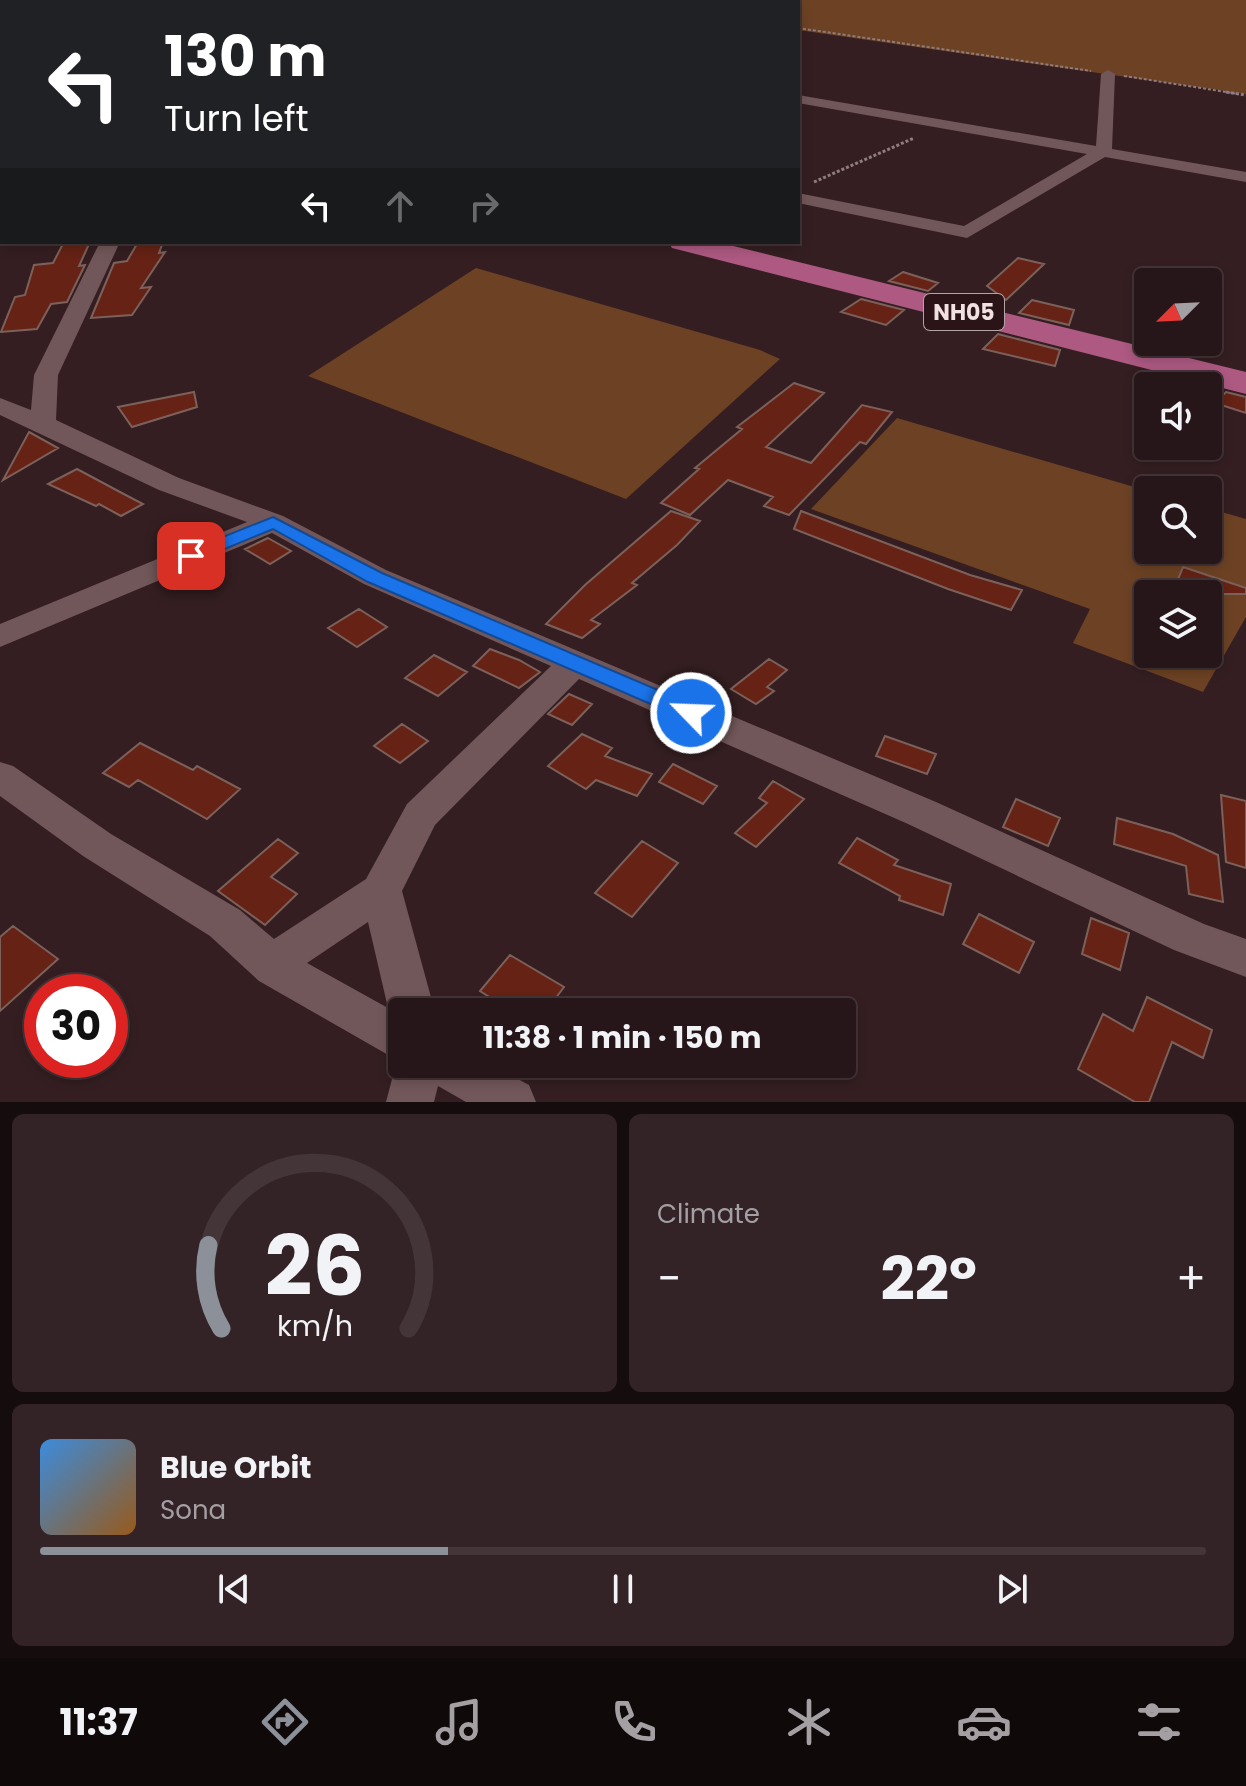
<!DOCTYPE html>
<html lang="en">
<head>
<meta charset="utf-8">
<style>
  body { margin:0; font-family:Poppins,sans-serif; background:#332326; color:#f1f3f6; height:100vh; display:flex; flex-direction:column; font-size:30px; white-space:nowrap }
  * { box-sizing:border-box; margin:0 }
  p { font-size:26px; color:#a49fa2 }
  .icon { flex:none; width:44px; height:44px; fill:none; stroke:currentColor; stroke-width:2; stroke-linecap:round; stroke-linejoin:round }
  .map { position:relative; height:1102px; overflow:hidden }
  .panel { display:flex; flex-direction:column; gap:12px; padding:12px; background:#150c0e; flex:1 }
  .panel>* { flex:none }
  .hud { position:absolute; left:0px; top:0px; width:800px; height:244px; box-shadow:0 4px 12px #0003,0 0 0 2px #433538; background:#202124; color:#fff; overflow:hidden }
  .needle { width:52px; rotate:246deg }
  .tools { position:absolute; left:1134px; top:268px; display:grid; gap:16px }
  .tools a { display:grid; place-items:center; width:88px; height:88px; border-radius:8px; background:#271619; box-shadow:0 4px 12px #0003,0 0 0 2px #433538; font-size:40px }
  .speed { position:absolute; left:24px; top:974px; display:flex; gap:16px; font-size:40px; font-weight:700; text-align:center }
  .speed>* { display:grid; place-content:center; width:104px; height:104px; border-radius:50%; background:#271619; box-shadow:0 4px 12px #0003,0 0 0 2px #433538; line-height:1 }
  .speed .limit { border:12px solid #d22; background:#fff; color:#111 }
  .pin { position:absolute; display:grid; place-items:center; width:68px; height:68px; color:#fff; margin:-34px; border-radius:16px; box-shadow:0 4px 12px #0006 }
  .me { position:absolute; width:88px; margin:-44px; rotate:294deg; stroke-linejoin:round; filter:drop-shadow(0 0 6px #0008) }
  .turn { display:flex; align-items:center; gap:28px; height:168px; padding:0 32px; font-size:36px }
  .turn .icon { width:104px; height:104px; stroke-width:2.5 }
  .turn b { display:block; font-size:56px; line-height:68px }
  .lanes { display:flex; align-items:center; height:76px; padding:0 32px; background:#0003; justify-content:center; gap:40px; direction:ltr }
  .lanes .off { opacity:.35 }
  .big { font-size:60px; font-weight:700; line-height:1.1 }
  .panel .widget { flex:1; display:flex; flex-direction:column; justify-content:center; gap:12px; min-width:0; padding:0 28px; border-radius:12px; background:#332326 }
  .panel .dial { align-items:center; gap:0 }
  .dial svg { height:208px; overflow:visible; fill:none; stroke:#433538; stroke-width:7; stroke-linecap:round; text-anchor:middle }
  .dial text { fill:#f1f3f6; stroke:none }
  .song { display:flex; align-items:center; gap:24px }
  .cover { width:96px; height:96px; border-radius:12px; background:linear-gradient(135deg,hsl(210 70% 55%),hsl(30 70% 35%)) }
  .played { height:8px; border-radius:4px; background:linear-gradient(90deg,#8c9099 35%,#433538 35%) }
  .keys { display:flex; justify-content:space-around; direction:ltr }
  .heat { display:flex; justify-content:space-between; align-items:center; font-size:44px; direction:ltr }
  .panel .tiles { flex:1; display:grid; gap:12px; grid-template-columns:1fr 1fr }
  .widget:last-child { grid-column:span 2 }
  .trip { position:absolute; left:388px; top:998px; width:468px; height:80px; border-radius:8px; background:#271619; box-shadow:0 4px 12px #0003,0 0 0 2px #433538; font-weight:700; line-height:80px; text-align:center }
  .dock { display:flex; height:128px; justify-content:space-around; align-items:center; background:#10090a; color:#a49fa2 }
  .dock .icon { width:56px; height:56px }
  .dock .current { color:#8c9099 }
  .dock b { font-size:36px; color:#f1f3f6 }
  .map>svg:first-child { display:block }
</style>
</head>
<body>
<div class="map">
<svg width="1246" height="1102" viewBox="0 0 1246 1102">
  <rect width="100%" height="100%" fill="#341e21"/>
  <path fill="#6d4224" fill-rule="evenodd" d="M594,0h652v94l-448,-64v-28z
    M476,268l284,82 20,9 -154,140 -318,-123z
    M897,418l251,73v59h60v-42l38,11v98l-43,75 -130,-49 17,-34 -279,-100zM1148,594h60v60h-60z"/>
  <path fill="#652215" stroke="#7c615b" stroke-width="2" d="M64,242h26l-11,24 6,-1 -18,37 -16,2 -14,25 -36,3 14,-35 10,-2 9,-30 19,-2z
    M163,242l-4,11 6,-1 -24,36 10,-1 -19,28 -41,3 23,-55 13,-2 10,-17z
    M1018,258l26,6 -38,36 -19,-14z
    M903,272l35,11 -10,8 -39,-10z
    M861,299l43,11 -18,15 -45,-13z
    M1032,300l42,10 -5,15 -50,-12z
    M998,334l62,16 -5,16 -72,-17z
    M794,383l30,10 -58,54 45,16 51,-58 30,7 -26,32 -6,-2 -71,73 -25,-9 9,-9 -45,-17 -38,35 -29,-12 38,-34 -4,-1 47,-39 -5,-2z
    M194,392l3,15 -65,20 -14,-20z
    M1226,392l20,5v16l-31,-10z
    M29,432l29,16 -55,32z
    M77,469l43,23 23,12 -22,12 -22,-12 -3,2 -48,-22z
    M671,511l29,10 -23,24 -45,38 5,2 -46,35 9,4 -18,14 -36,-14 39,-39z
    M801,511l169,64 52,15 -11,20 -63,-21 -154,-60z
    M268,538l23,13 -21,13 -25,-15z
    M1183,567l63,21v6h-74z
    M359,609l28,18 -30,20 -29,-19z
    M490,649l29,11 21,12 -21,16 -46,-22z
    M434,655l33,17 -29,24 -33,-18z
    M769,659l18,11 -20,17 7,4 -18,13 -25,-15z
    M569,694l23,10 -20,21 -24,-11z
    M402,724l26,17 -28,22 -26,-17z
    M582,734l30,14 -7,8 47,18 -15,22 -41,-16 -10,9 -38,-23z
    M885,736l51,18 -9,20 -51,-18z
    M140,743l53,27 4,-4 43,23 -33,30 -69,-39 -9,7 -26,-14z
    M673,764l44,22 -14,18 -44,-22z
    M773,781l31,18 -48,48 -21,-14 32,-30 -8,-5z
    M1221,795l25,6v67l-20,-6z
    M1016,799l44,19 -12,28 -45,-19z
    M1117,818l56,16 45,21 5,47 -34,-8 -3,-28 -72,-22z
    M857,838l41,22 -4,5 57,19 -8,31 -44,-15 1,-4 -61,-33z
    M278,839l20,14 -27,24 26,17 -32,31 -47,-34z
    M642,841l36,22 -46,54 -37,-24z
    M979,914l55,28 -15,31 -56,-29z
    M1091,918l38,15 -9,37 -38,-16z
    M13,926l45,33 -58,52v-74z
    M510,955l54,32 -19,25h-32l-33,-21z
    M1147,997l65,33 -9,28 -31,-16 -23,60h-14l-57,-33 25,-55 30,17z"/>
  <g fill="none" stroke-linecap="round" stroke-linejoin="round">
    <path stroke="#8f7c7e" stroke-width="2" stroke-dasharray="3 2" stroke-linecap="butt" d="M608,0l13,2
      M798,28l293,43
      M1124,76l115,18"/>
    <path stroke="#8f7c7e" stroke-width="3" stroke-dasharray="3 2" stroke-linecap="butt" d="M1226,92l20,3
      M814,182l100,-44"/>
    <path fill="#72575a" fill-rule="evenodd" d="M222,0h22l2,2h-22z
      M1108,70l7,4 -3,75 134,23v10l-141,-25 -138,81 -169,-35v-10l166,33 123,-72 -289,-51v-8l298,51 5,-72z
      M100,242h20l-62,133 -2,45 123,58 104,38 103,54 550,232 268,122 42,15v38l-72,-27 -266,-126 -329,-145 -144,146 -33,66 33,121h-33v52h88l39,21 7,17h-70l-28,-16 -4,16h-48l11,-42 -138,-79 -49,-45 -127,-80 -83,-60v-34l13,4 98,68 129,76 34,29 92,-60 41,-75 144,-138 -187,-82 -92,-51 -272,114v-23l247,-102 -88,-32 -159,-75v-17l31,12 3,-35zM368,922l20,86 -81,-45z"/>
    <path fill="#ad5982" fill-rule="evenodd" d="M0,66h2v13h-2z
      M668,242h49l529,130v22l-574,-146z"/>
  </g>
  <path fill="#1a73e8" stroke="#114b97" stroke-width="2" d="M273,517l109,56 316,134 3,6 -3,5h-15l-315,-136 -95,-53 -75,31 -7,2 -9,-6 3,-4z"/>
  <g text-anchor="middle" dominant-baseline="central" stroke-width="7" stroke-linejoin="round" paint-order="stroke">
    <rect fill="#2a1418" stroke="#b5a4a6" stroke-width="2" x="924" y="294" width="80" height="36" rx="6"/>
    <g font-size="22" font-weight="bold" fill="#f1e1e3">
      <text x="964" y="312">NH05</text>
    </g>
  </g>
</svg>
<div class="tools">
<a><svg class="needle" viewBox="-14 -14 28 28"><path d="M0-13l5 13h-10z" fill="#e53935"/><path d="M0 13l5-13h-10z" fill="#a49fa2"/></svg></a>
<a><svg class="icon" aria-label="sound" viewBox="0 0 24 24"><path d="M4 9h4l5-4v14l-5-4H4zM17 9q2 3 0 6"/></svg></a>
<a><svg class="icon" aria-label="search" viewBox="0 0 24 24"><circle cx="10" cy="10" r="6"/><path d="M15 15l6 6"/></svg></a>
<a><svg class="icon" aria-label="layers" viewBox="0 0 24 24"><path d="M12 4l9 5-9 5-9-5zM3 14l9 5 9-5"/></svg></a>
</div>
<div class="speed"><div class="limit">30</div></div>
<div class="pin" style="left:191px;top:556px;background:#d93025"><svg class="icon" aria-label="arrive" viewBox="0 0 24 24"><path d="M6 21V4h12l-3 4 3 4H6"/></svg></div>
<svg class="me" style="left:691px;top:713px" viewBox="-20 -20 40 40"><circle r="17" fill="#1a73e8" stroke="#fff" stroke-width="3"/><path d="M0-11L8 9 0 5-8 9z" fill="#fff"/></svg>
<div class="trip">11:38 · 1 min · 150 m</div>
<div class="hud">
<div class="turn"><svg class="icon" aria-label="left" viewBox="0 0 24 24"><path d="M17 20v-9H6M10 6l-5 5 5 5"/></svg><div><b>130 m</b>Turn left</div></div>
<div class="lanes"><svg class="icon" aria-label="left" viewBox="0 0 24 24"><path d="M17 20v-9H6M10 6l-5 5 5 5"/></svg><svg class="icon off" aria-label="ahead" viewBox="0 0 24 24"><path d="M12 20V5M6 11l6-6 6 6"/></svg><svg class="icon off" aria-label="right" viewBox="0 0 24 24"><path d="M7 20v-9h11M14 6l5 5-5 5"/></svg></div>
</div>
</div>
<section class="panel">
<div class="tiles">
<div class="widget dial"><svg viewBox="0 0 100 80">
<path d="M14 69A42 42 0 1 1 86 69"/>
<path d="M14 69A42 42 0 0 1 9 37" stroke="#8c9099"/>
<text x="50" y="56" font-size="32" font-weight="700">26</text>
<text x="50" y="72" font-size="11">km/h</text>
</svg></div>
<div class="widget"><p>Climate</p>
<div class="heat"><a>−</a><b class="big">22°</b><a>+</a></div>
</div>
<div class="widget">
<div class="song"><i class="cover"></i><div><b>Blue Orbit</b><p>Sona</p></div></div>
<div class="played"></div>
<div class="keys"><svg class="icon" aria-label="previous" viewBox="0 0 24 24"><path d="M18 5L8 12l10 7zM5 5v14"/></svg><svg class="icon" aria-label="pause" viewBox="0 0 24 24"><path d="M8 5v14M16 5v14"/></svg><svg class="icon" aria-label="next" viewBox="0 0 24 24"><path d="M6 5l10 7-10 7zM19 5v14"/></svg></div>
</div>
</div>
</section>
<nav class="dock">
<b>11:37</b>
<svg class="icon current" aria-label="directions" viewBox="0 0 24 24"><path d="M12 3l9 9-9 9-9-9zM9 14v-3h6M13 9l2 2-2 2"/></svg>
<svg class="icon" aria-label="music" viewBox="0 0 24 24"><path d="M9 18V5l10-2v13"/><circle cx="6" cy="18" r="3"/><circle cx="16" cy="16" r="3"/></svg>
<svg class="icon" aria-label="phone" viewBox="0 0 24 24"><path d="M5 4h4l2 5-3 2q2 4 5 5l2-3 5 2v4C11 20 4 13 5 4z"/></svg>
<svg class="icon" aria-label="climate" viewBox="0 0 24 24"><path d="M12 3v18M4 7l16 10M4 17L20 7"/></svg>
<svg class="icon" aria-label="car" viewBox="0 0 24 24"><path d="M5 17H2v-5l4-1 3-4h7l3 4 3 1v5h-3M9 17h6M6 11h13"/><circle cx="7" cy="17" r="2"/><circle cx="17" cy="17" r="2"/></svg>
<svg class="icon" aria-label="filters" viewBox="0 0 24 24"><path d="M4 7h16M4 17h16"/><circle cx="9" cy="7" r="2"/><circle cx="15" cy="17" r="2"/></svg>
</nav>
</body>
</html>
